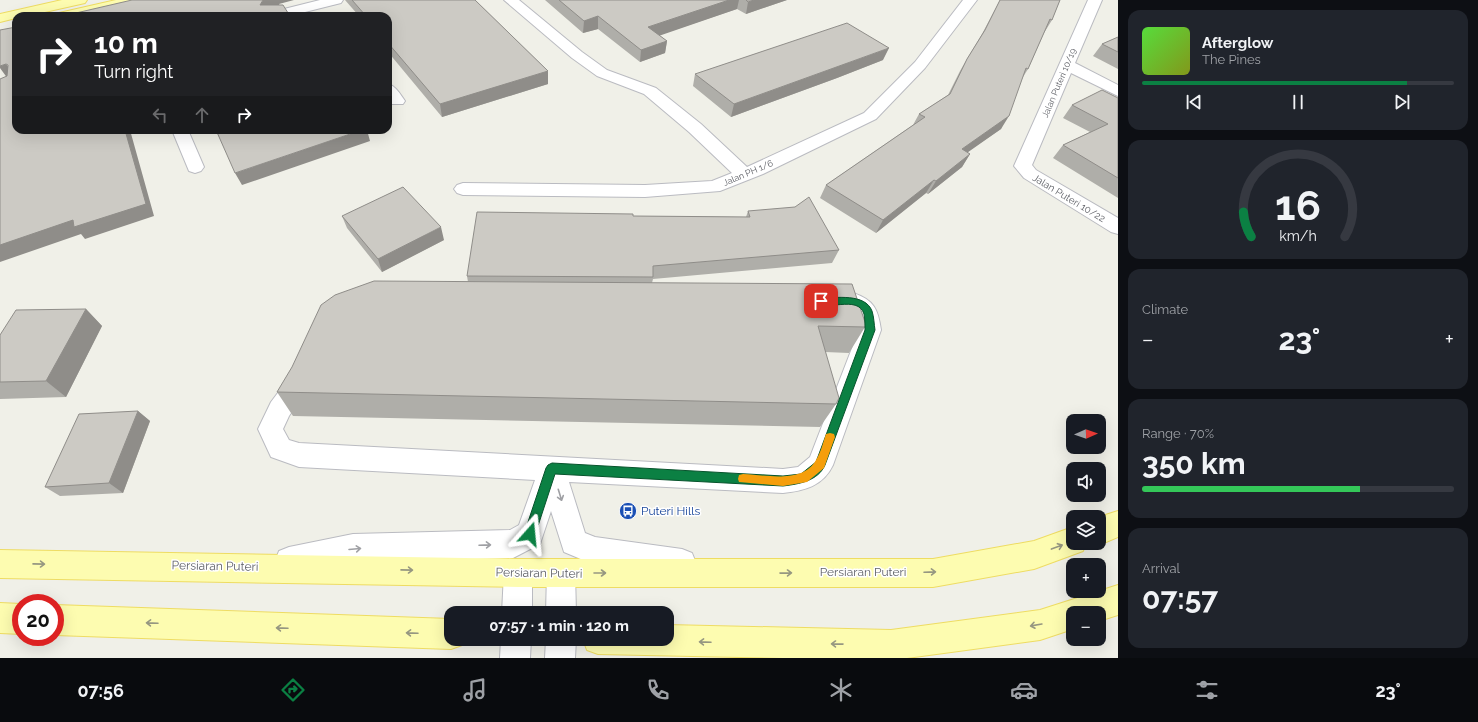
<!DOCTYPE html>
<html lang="en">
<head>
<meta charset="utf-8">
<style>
  body { margin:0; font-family:Raleway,sans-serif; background:#20242c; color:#f1f3f6; height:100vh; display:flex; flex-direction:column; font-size:15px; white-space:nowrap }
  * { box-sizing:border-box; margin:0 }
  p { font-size:13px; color:#9ea1a6 }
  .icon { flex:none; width:22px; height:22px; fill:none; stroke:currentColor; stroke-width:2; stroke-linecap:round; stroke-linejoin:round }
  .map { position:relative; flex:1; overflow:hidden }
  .details { display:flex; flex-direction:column; gap:10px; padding:10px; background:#0d0f14; width:360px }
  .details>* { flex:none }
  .top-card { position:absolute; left:12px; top:12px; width:380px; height:122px; border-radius:12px; box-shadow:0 4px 16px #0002; background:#202124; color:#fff; overflow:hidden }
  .needle { width:26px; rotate:88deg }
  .controls { position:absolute; left:1066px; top:414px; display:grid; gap:8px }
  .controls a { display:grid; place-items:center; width:40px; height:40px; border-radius:8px; background:#171b24; box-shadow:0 4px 16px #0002; font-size:20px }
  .speed { position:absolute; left:12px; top:594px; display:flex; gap:8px; font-size:20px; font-weight:700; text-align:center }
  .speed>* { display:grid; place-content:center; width:52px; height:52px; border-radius:50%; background:#171b24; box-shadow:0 4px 16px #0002; line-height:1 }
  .speed .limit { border:6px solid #d22; background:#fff; color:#111 }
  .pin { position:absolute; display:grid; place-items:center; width:34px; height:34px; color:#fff; margin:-17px; border-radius:8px; box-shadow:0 2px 6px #0006 }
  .me { position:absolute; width:44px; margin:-22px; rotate:18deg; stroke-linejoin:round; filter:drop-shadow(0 0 3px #0008) }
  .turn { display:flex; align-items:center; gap:14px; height:84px; padding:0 16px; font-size:18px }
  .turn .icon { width:52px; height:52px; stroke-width:2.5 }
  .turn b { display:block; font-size:28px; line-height:34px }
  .lanes { display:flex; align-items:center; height:38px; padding:0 16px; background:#0003; justify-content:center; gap:20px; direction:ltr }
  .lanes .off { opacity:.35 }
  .big { font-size:30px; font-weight:700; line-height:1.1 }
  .details .tile { flex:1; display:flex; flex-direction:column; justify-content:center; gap:6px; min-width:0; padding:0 14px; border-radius:12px; background:#20242c }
  .details .dial { align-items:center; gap:0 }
  .dial svg { height:104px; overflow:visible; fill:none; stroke:#363941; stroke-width:7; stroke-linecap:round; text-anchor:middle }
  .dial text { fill:#f1f3f6; stroke:none }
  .song { display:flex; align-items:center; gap:12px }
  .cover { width:48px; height:48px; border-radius:6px; background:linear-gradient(135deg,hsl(110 70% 55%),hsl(70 70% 35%)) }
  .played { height:4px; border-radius:2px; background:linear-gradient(90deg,#0b8043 85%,#363941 85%) }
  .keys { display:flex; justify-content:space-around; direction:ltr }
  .heat { display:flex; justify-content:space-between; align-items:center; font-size:22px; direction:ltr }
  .charge { height:6px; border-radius:3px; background:linear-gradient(90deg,#34c759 70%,#363941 0) }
  .trip { position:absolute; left:444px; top:606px; width:230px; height:40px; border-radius:12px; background:#171b24; box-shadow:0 4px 16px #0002; font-weight:700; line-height:40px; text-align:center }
  .tab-bar { display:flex; height:64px; justify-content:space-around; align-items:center; background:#090b0e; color:#9ea1a6 }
  .tab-bar .icon { width:28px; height:28px }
  .tab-bar .active { color:#0b8043 }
  .tab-bar b { font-size:18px; color:#f1f3f6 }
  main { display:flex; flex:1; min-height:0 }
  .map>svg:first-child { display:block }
</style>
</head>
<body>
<main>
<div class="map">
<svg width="1118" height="658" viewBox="0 0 1118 658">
  <rect width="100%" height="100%" fill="#f0f0e8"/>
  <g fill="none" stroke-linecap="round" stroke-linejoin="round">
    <defs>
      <path id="minor" d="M320,0h23l-2,3 -52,13h-23l2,-3z
        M504,0h15l63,52 25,18 49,18 45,36 46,43 117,-54 51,-51 48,-62h14l-52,68 -49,51 -113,55 -43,17 -75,6 -182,-2 -6,-2 -3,-4 3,-4 6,-2 182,2 67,-4 20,-8 -43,-41 -45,-38 -47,-18 -25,-18z
        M1088,0h14l-27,63 43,22v11l-47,-23 -39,92 4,5 82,48v16l-7,-2 -87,-54 -10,-12z
        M388,84c8,2 12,10 17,17l-2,3h-12l-3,-4z
        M172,130h16l16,37 -3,4 -6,2 -6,-2z
        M390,289l463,4c21,7 25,16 28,37l-48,135c-10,21 -29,26 -50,28l-214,-11 16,51 10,4 87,12 10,4 4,10 -4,10 -10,4 -87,-12 -31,-13 -13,-41 -11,33 -27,14 -160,4 -64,13 -10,-4 -4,-10 4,-10 10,-4 64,-13 157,-4 9,-5 16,-45 -236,-13 -28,-10 -13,-28 13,-27 18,-24 32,-70 15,-10 8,-2 22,-6zM390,305l461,4 5,5 3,16 -49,127 -12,10 -15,2 -484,-26 -10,-3 -6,-11 6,-13 17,-25 31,-72 14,-9 15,-4z
        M518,559l10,4 4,10v40h-30l2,-40 4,-10z
        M561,559l10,4 4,10 1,40h-30l1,-40 4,-10z
        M501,639h30l-1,19h-30z
        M546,639h30l-1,19h-30z"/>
      <path id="major" d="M62,0h25l-2,3 -58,13h-11v2l-16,4v-8z
        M116,0h24l-2,3 -57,13h-24l2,-3z
        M1118,511v26l-19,8 -4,-2h4v-26z
        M1073,527v16h13l-3,8 -49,18 -101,18h-415l-518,-9v-28l518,9h415l101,-18z
        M1118,585v30l-19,6v-8h-26v16l-33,11 -133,18h-124l-185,-4 -11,-4 -4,-11h84v-14l224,5 149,-20z
        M0,603l21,1v30l-21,-1z
        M55,605l396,14v20h13l-2,6 -11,4 -396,-14z"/>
    </defs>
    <use href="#minor" stroke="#babbc1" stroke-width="2"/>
    <use href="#major" stroke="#eedc63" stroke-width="2"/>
    <use href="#minor" fill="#fff" fill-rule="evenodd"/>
    <use href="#major" fill="#fdfcb0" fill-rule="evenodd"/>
  </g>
  <path fill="#afaea9" d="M345,0h130l73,71v13l-106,33 -54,-65v-36h-29z
    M545,0h242l-41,14 -9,-5 -78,26 8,6 -2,12 -25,9 -42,-33 -15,4z
    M1000,0h60l-8,20 -8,13 -16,36 -5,8 -22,52 -34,23 3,2 -8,13 -34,27 -2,-1 -50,40 -56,-35 6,-13 87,-60 6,-11 29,-19 12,-24 7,-12 15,-25z
    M1118,37v32l-25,-13 9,-12z
    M883,60l-46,18 -106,39 -38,-31 2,-12z
    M1118,98v100l-65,-40 10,-13 27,-13 -27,-14 9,-13z
    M748,211l91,39 -7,13 -179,16 -1,4 213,44 -16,26 -24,-1 11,52 -16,23 -527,-11 -16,-24 191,-110 -1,-6 166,-60 113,1z
    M342,216l102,24 -62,32 -35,-44z
    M86,309l16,17 -36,71 -66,2v-64z
    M138,411l12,10 -27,72 -63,3 -15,-9z"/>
  <path fill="#8f8d89" d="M263,0h31l-15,4 2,4 -21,-3z
    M729,0h10l-2,9 -90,31 1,-13z
    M754,0h33l-41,14 2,-12z
    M598,16v13l-15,4 1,-12z
    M667,41l-2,12 -25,9 1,-12z
    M889,48l-6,12 -46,18 -106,39 3,-13z
    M6,64l10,13 -8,2 -8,-11v-2z
    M548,71v13l-106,33 -2,-13z
    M1009,116l-8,13 -47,33 8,-13z
    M125,130h5l24,86 -69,23 -4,-5 -81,28v-17z
    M362,130h5l3,11 -128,44 -7,-12z
    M970,154l-8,13 -34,27 8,-13z
    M934,180l-8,13 -50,40 7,-13z
    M441,227l3,13 -62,32 -4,-13z
    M86,309l16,17 -36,71 -20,-16z
    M138,411l12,10 -27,72 -14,-10z"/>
  <path fill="#cccac4" stroke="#8f8d89" d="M132,0h131l-3,5h23l7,11h-227z
    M352,0h123l73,71 -108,33 -52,-61v-27h-22z
    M559,0h170l-81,27 19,14 -26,9 -43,-34 -14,5z
    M746,0h8l-6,2z
    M1000,0h60l-8,20 -2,-1 -22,50 -2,-1 -17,48 -47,33 8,5 -34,27 -2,-1 -51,40 -57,-35 99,-68 -6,-3 31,-20 17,-35 18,-29z
    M847,23l42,25 -47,17 -108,39 -39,-30z
    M16,27v103h109l21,74 -72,23 -1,-7 -73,25v-166l7,-3 1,-11 -2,-1 -6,2v-36z
    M1118,37v15l-16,-8z
    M1102,90l16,8v80l-55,-33 45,-21 -36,-19z
    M216,130h146l-127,43z
    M403,187l38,40 -63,32 -36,-43z
    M809,197l30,53 -186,16v11l-186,-1 10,-64 156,2v2l117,1 -2,-6 47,-4z
    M374,281l478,3 14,41 -1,2 -47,-1 21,72 -3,6 -559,-12 15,-25 29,-62 14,-10z
    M86,309l-40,72 -46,1v-47l16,-25z
    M138,411l-29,72 -64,4 34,-73z"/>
  <defs><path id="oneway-shaft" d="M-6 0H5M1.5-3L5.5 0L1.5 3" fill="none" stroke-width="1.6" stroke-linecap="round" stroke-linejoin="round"/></defs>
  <g stroke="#9fa0a4">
    <use href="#oneway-shaft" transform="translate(560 495) rotate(73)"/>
    <use href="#oneway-shaft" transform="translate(485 545) rotate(-2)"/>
    <use href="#oneway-shaft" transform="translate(355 549) rotate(-5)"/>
  </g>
  <g stroke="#969781">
    <use href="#oneway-shaft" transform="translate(1057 547) rotate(-20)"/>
    <use href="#oneway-shaft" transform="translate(39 564) rotate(1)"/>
    <use href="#oneway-shaft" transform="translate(407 570) rotate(1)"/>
    <use href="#oneway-shaft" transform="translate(930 572) rotate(-2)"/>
    <use href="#oneway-shaft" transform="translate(600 573)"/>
    <use href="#oneway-shaft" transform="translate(786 573) rotate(-1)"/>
    <use href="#oneway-shaft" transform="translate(152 623) rotate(-178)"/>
    <use href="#oneway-shaft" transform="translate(1036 625) rotate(170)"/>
    <use href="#oneway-shaft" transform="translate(282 628) rotate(-178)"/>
    <use href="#oneway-shaft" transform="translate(412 633) rotate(-178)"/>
    <use href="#oneway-shaft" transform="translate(705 642) rotate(-178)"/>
    <use href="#oneway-shaft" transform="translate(837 644) rotate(-179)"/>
  </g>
  <path fill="#0b8043" stroke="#07532c" d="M821,298c15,0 44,-5 51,13 2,6 2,13 3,19l-50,135c-7,16 -26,19 -42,21l-228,-12 -21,64 -4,1 -4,-1 -2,-4 22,-66 2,-3 4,-2 231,13 18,-2 15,-12 49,-132c0,-5 0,-11 -1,-16 -6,-20 -40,-1 -48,-13z"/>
  <path fill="#f59e0b" d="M830,433l4,1 1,3 -11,31 -17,14 -24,4 -44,-4 -1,-3 1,-4 4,-1c22,1 60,10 73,-14 5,-8 7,-17 10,-26z"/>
  <defs>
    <symbol id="bus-disc" viewBox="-11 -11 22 22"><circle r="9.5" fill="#1a4fb4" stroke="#fff"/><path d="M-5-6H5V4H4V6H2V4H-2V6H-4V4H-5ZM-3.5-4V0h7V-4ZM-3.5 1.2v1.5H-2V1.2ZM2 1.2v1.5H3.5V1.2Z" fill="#fff"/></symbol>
  </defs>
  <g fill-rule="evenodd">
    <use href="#bus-disc" x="618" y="501" width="20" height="20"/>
  </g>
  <g text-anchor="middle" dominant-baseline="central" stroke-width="3" stroke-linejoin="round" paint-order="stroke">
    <g font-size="9" fill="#5f6167" stroke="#fff">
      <text transform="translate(1059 83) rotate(-67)">Jalan Puteri 10/19</text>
      <text transform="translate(748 173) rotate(-23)">Jalan PH 1/6</text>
    </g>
    <g font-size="10" fill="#5f6167" stroke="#fff">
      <text transform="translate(1069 198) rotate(31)">Jalan Puteri 10/22</text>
    </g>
    <g font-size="12" fill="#164399" stroke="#fff" text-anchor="start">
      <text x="641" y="511">Puteri Hills</text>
    </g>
    <g font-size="12" fill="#5f6167" stroke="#fff">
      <text transform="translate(215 566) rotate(1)">Persiaran Puteri</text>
      <text x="863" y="572">Persiaran Puteri</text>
      <text transform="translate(539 573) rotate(1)">Persiaran Puteri</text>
    </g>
  </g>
</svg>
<div class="controls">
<a><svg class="needle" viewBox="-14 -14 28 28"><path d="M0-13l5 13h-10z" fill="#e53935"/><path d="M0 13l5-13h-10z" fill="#9ea1a6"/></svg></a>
<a><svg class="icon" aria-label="sound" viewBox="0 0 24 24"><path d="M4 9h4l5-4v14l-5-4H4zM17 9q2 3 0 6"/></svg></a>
<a><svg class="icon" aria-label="layers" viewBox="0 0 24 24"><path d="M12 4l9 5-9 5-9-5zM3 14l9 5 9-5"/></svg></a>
<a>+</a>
<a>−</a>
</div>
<div class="speed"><div class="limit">20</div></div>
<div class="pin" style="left:821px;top:301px;background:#d93025"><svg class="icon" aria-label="arrive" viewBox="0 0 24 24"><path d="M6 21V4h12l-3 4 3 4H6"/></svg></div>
<svg class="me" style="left:530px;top:534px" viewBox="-20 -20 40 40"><path d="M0-17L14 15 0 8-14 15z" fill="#0b8043" stroke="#fff" stroke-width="4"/></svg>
<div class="trip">07:57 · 1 min · 120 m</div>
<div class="top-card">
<div class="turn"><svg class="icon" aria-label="right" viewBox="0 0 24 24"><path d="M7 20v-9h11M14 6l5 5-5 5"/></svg><div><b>10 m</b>Turn right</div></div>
<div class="lanes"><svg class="icon off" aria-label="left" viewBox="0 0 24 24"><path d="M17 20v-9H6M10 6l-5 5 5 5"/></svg><svg class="icon off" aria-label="ahead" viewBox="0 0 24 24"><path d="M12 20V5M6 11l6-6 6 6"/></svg><svg class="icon" aria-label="right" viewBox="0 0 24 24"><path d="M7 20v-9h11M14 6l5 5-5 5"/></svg></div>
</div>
</div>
<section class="details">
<div class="tile">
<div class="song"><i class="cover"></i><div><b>Afterglow</b><p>The Pines</p></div></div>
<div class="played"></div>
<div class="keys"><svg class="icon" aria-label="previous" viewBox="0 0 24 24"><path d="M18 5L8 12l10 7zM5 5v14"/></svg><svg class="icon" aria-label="pause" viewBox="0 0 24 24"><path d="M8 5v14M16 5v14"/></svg><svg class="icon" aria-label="next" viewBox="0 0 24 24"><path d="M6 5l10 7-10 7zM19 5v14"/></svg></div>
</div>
<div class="tile dial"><svg viewBox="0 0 100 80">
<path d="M14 69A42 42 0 1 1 86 69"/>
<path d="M14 69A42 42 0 0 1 8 50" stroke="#0b8043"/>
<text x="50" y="56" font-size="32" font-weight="700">16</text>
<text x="50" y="72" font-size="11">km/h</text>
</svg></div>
<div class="tile"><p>Climate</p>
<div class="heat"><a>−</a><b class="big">23°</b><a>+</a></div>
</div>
<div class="tile"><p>Range · 70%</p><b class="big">350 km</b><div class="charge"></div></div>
<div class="tile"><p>Arrival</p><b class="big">07:57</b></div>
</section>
</main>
<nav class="tab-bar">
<b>07:56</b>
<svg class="icon active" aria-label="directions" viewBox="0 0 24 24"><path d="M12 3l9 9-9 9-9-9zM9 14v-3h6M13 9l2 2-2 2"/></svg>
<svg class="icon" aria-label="music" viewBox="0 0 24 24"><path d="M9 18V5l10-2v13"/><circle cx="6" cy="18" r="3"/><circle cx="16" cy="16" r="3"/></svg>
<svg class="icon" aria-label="phone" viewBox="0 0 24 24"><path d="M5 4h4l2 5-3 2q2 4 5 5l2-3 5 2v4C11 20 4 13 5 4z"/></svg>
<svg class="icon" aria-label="climate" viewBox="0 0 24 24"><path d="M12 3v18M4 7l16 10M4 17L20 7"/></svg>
<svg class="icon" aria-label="car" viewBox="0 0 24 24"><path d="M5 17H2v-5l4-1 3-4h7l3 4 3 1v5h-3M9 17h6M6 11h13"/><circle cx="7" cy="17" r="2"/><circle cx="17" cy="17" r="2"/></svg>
<svg class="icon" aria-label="filters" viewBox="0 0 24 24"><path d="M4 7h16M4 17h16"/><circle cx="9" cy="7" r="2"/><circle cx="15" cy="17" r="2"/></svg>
<b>23°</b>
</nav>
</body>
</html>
